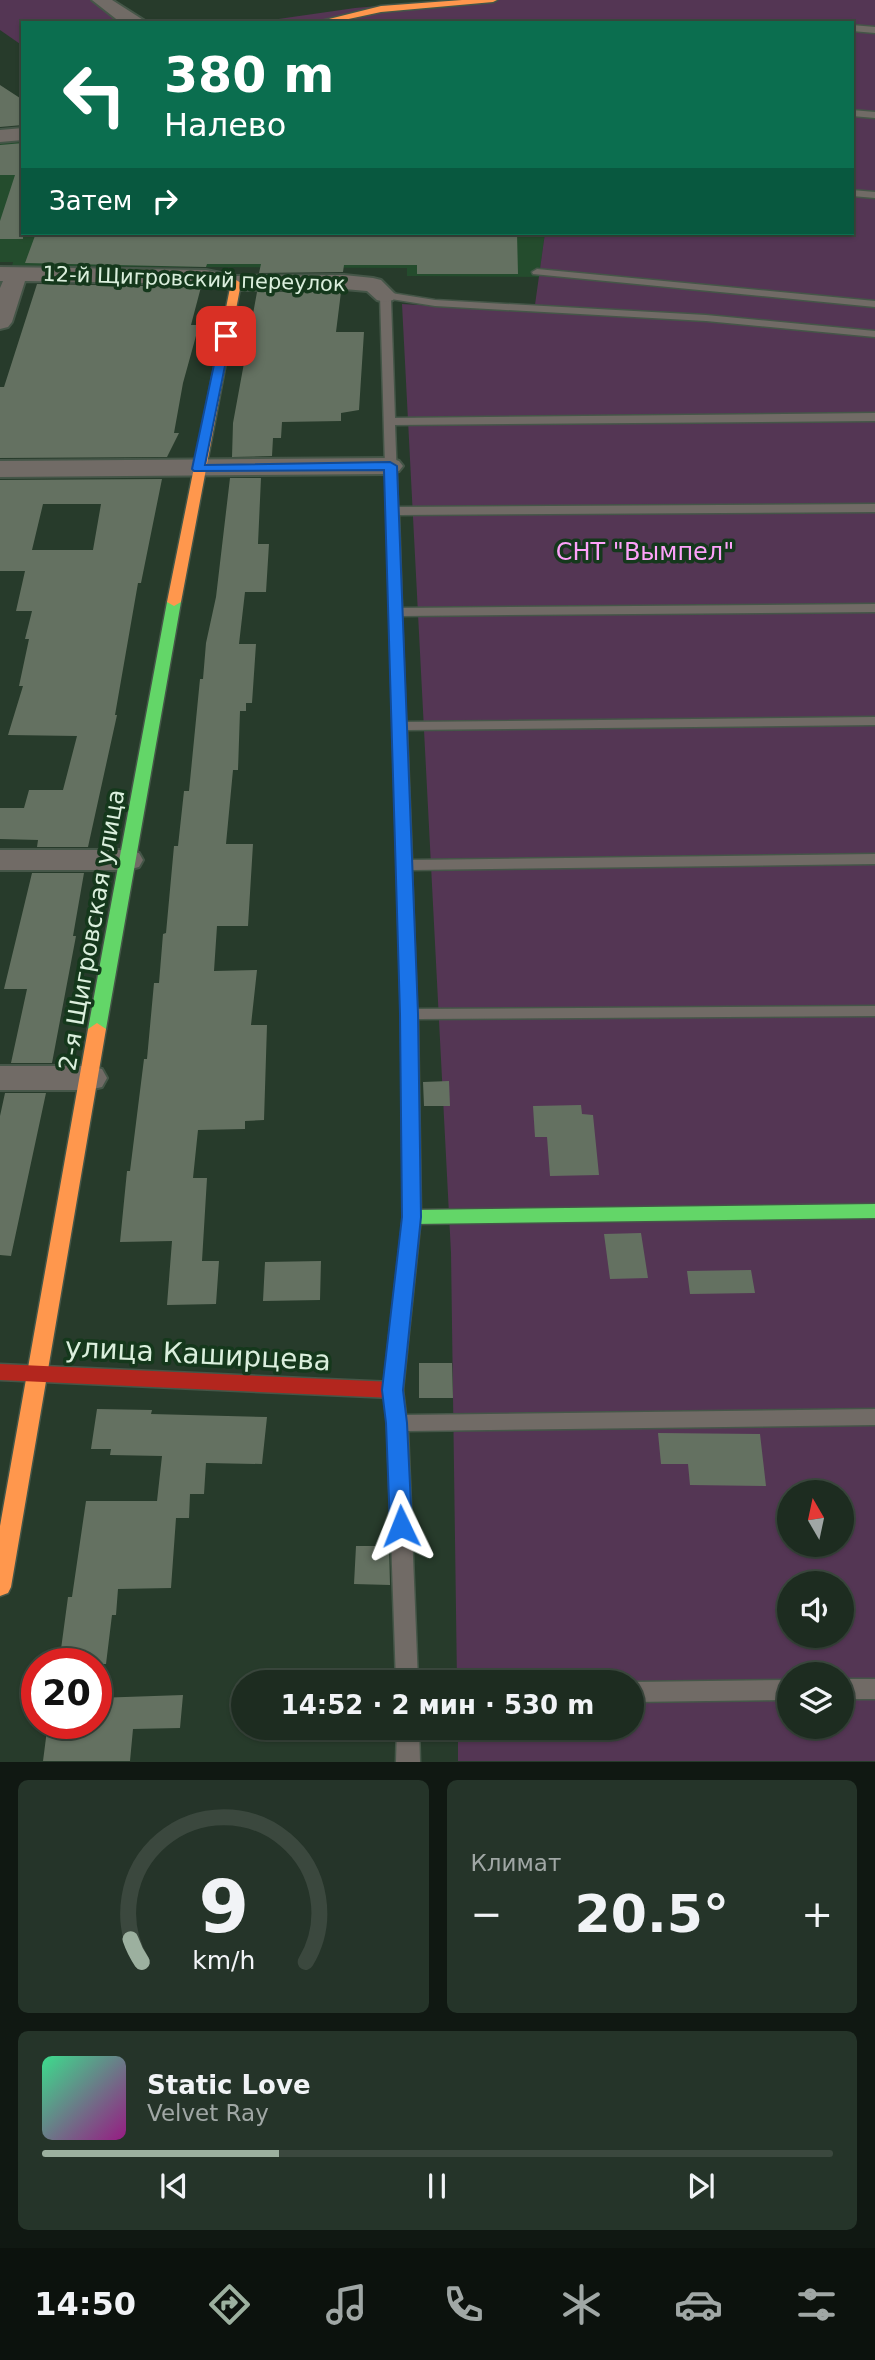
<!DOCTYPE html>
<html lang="ru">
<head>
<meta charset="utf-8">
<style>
  body { margin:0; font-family:"DejaVu Sans",sans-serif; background:#253429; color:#f1f3f6; height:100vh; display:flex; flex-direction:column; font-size:26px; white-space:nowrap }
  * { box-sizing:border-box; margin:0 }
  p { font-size:23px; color:#a0a7a5 }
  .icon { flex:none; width:38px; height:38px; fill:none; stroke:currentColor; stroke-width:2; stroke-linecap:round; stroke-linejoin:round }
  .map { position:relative; height:1762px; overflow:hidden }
  .details { display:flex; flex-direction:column; gap:18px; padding:18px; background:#101812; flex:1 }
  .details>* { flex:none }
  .top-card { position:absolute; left:21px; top:21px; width:833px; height:214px; border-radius:0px; box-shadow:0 2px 5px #0004,0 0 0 2px #3b483e; background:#0b6e4f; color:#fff; overflow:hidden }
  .needle { width:46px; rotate:351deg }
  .fabs { position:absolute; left:777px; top:1480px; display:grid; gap:14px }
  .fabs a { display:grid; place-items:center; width:77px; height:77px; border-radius:50%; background:#1d2c20; box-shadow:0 2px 5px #0004,0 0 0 2px #3b483e; font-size:35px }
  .speed { position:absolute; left:21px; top:1648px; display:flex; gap:14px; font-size:35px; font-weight:700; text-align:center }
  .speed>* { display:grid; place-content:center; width:91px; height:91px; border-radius:50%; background:#1d2c20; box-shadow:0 2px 5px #0004,0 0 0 2px #3b483e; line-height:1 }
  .speed .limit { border:10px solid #d22; background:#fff; color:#111 }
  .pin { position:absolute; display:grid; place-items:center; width:60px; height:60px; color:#fff; margin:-30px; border-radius:14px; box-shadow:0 4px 10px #0006 }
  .me { position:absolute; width:77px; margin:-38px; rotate:358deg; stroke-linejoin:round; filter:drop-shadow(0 0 5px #0008) }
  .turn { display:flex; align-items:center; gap:24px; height:147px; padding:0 28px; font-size:32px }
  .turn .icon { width:91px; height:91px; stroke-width:2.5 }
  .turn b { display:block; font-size:49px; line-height:60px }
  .then { display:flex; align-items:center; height:66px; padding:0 28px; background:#0003; gap:14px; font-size:26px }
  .big { font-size:52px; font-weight:800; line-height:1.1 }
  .details .widget { flex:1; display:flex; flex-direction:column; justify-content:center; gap:10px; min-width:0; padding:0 24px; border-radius:10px; background:#253429 }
  .details .dial { align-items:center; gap:0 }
  .dial svg { height:182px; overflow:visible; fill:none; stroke:#3b483e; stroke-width:7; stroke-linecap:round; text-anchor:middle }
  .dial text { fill:#f1f3f6; stroke:none }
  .song { display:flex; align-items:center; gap:21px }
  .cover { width:84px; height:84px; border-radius:10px; background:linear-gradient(135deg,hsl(150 70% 55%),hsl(310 70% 35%)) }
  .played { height:7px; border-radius:4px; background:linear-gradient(90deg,#9cb09f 30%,#3b483e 30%) }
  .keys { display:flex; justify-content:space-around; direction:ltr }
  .heat { display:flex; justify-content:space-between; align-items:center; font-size:38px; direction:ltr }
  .details .tiles { flex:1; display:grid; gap:18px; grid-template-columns:1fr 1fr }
  .widget:last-child { grid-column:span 2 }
  .trip { position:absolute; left:231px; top:1670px; width:413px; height:70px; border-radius:35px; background:#1d2c20; box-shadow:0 2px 5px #0004,0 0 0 2px #3b483e; font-weight:800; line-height:70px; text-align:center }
  .menu { display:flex; height:112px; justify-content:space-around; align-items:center; background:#0c120d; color:#a0a7a5 }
  .menu .icon { width:49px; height:49px }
  .menu .current { color:#9cb09f }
  .menu b { font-size:32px; color:#f1f3f6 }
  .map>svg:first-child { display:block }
</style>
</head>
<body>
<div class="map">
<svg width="875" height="1762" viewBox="0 0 875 1762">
  <rect width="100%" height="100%" fill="#273b2b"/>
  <path fill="#244c2d" d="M23,138v95h522l-6,44 -132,-1v-8l-395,-2 1,-4h-13v-120z"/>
  <path fill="#543654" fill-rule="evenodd" d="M0,0h93l33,23h-103v23l-23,-16z
    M447,0h428v1761h-417v-34h174v-45h-175l-6,-429 -49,-949 132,8 11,-79h307v-210h-602l105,-15zM789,1493h53v52h-53zM789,1584h53v52h-53zM789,1675h53v52h-53z"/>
  <path fill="#647161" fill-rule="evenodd" d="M0,85l23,15v25l-23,2z
    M23,143v96h-23v-18l15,-46h-15v-30z
    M36,233h481l1,41h-101v-9h-73l-1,7 -84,1 2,-9h-54l-1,3 -181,-4z
    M37,284l164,3 -10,38h8l-16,58 -9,50h5l-12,24 -167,1v-71h4z
    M257,292h84l-5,40h28l-5,78 -18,3v8l-59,1 -1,16h-8l-1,18 -40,1 1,-34z
    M230,478h31l-3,66h11l-3,48h-21l-6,52h17l-4,59h-6v8h-6l-2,59h-5l-7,74h27l-5,82h-31l-3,45 43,-1 -6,55h16l-3,95 -19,1v8l-47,1 -5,48h14l-5,83h17l-3,43 -49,1 5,-64 -52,1 7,-71h3l14,-112h3l7,-76h5l4,-49 3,-1 8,-87h4l6,-55h5l11,-112h3l3,-36 10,-46z
    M162,479l-21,104h-3l-23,132h2l-29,132h-51l1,-7 -38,-1v-31h24l5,-18h34l14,-54 -69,-1 15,-49h-4l10,-47h-4l7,-28h-16l9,-40h-25v-91zM43,504h58l-8,46h-61z
    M32,873h52l-11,63h3l-24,127h-41l16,-74h-23z
    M449,1081l1,25h-26l-1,-24z
    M5,1093h41l-35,163 -11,-1v-139z
    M581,1105l1,9 11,1 6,60 -49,1 -3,-39h-12l-2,-31z
    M641,1233l7,45 -38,1 -6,-45z
    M321,1261l-1,39 -57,1 2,-39z
    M751,1270l4,23 -65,1 -3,-23z
    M419,1363h33l1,35h-34z
    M97,1409l55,1 -1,4 116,3 -5,47 -56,-1 -2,31h-14l-1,24h-13l-5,70 -53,1 -2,26h-4l-6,49h-47l9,-67h4l14,-96h71l5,-45 -52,-1 1,-6h-20z
    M658,1433l102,1 6,52 -76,-1 -2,-21h-27z
    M356,1546h33l1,39 -36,-1z
    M183,1695l-3,33 -47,1 -3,32h-87l4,-31 49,-1v-31z"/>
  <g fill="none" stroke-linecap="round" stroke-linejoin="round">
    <defs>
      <path id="lane" d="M852,25l23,2v6l-23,-2z
        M852,110l23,2v6l-23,-2z
        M852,190l23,2v6l-23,-2z
        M537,269l338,32v6l-342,-33 -1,-2z
        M385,292l50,8 271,15 169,16v6l-169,-16 -271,-15 -44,-7 4,119 480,-5v8l-480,4 3,82 477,-3v8l-476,3 3,93 473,-4v8l-473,4 4,106 469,-5v8l-468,5 5,130 463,-6v10l-463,6 5,139 458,-3v10l-457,3 3,198 -18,173 3,25 469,-6v16l-467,6 10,251h-22l-9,-259 -4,-33 20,-173 -2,-203 -21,-719z
        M842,1679h33v20h-33z
        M789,1680v20l-157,2v-20z
        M397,1727h22l1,35h-24z"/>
      <path id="street" d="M92,0h20l36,23 -28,-1z
        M23,128v12l-23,2v-12z
        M0,267l206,3 30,6 108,-1 29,3 8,2 15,15 -3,5 -8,2 -8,-2 -10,-9 -23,-2 -108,1 -30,-6 -181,-3 -13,41 -4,5 -8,2v-41l3,-7h-3z
        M390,458l9,3 4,5 -4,5 -9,3 -390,3v-16z
        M0,850h127l12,3 4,7 -4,7 -12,3h-127z
        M0,1066h89l13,3 5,9 -5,9 -13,3h-89z"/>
      <path id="fast" d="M174,598l7,4 -75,427 -9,6 -9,-6 79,-427z
        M875,1204v14l-463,6 -7,-2 -2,-5 2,-5 7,-2z"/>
      <path id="slow" d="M462,0h35l-4,2 -112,10 -51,11h-17l68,-17z
        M236,280l5,3 -60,319 -7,4 -7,-4 64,-319z
        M97,1023l9,6 -95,558 -3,6 -8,3v-70l88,-497z"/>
      <path id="jam" d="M0,1364l393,18 7,3 3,5 -3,5 -7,3 -393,-18z"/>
    </defs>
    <use href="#lane" stroke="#455648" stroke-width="3"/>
    <use href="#street" stroke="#455648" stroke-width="4"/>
    <use href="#fast" stroke="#455648" stroke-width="3"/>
    <use href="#slow" stroke="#455648" stroke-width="3"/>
    <use href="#jam" stroke="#455648" stroke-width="3"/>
    <use href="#lane" fill="#716b66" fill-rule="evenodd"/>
    <use href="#street" fill="#716b66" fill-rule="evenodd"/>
    <use href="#fast" fill="#63d668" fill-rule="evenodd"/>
    <use href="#slow" fill="#ff974d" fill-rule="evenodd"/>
    <use href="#jam" fill="#b3261e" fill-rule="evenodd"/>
  </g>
  <path fill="#1a73e8" stroke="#114b97" stroke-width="2" d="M226,332l5,4 -26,129 185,-3 7,4 21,548 3,203 -18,173 4,33 5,103 -3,7 -8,2 -8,-2 -3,-7 -4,-103 -4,-33 20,-173 -2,-203 -16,-544 -190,1 -2,-2 28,-133z"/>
  <g text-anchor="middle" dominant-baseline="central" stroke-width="7" stroke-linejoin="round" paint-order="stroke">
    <g font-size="21" fill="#dbefdd" stroke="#15381c">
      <text transform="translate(194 279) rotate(2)">12-й Щигровский переулок</text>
    </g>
    <g font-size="24" fill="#fea2fa" stroke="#15381c">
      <text x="645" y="552">СНТ "Вымпел"</text>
    </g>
    <g font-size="24" fill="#dbefdd" stroke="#15381c">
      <text transform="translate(92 930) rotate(-80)">2-я Щигровская улица</text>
    </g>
    <g font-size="28" fill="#dbefdd" stroke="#15381c">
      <text transform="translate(198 1354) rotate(3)">улица Каширцева</text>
    </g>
  </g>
</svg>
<div class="fabs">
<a><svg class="needle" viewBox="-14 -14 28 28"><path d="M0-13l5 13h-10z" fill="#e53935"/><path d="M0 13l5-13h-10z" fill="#a0a7a5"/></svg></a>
<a><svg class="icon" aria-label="sound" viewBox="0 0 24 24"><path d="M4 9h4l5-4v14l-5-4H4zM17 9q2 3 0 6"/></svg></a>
<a><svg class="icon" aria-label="layers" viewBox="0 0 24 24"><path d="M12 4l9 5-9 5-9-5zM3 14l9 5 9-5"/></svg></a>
</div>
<div class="speed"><div class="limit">20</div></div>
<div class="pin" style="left:226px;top:336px;background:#d93025"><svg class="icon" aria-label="arrive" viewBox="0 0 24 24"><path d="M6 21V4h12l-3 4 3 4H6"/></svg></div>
<svg class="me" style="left:401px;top:1526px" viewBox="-20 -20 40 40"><path d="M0-17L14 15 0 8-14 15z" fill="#1a73e8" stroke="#fff" stroke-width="4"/></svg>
<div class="trip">14:52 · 2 мин · 530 m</div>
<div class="top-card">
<div class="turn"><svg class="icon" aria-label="left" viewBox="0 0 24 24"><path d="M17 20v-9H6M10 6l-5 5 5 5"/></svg><div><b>380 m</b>Налево</div></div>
<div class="then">Затем<svg class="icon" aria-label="right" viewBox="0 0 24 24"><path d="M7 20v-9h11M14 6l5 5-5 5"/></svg></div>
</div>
</div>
<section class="details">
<div class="tiles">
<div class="widget dial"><svg viewBox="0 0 100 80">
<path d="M14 69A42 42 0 1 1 86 69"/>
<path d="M14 69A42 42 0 0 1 9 59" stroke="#9cb09f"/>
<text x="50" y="56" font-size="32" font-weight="700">9</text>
<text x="50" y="72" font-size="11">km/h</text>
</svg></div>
<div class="widget"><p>Климат</p>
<div class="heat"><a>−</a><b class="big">20.5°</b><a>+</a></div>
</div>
<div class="widget">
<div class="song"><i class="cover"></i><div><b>Static Love</b><p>Velvet Ray</p></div></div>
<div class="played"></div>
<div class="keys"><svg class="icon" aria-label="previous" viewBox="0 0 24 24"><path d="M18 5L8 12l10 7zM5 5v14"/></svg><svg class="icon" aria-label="pause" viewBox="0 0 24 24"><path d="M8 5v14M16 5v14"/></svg><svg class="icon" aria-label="next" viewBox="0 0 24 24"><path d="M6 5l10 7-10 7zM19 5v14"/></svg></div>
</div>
</div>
</section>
<nav class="menu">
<b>14:50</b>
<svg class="icon current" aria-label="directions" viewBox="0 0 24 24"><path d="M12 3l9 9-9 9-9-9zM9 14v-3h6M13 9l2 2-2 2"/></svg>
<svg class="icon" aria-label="music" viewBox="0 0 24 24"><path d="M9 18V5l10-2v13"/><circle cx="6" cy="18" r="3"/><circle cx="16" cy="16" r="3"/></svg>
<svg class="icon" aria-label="phone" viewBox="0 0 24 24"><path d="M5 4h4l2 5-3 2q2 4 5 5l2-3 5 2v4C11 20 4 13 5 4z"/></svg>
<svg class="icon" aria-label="climate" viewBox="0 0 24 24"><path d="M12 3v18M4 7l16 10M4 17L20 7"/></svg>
<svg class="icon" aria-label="car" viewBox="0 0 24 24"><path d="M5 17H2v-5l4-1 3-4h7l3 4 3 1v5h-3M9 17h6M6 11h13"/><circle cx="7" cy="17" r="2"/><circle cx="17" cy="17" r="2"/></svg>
<svg class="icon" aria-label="filters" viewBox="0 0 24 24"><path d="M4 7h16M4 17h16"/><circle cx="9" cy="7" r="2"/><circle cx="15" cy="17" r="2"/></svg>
</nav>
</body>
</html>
